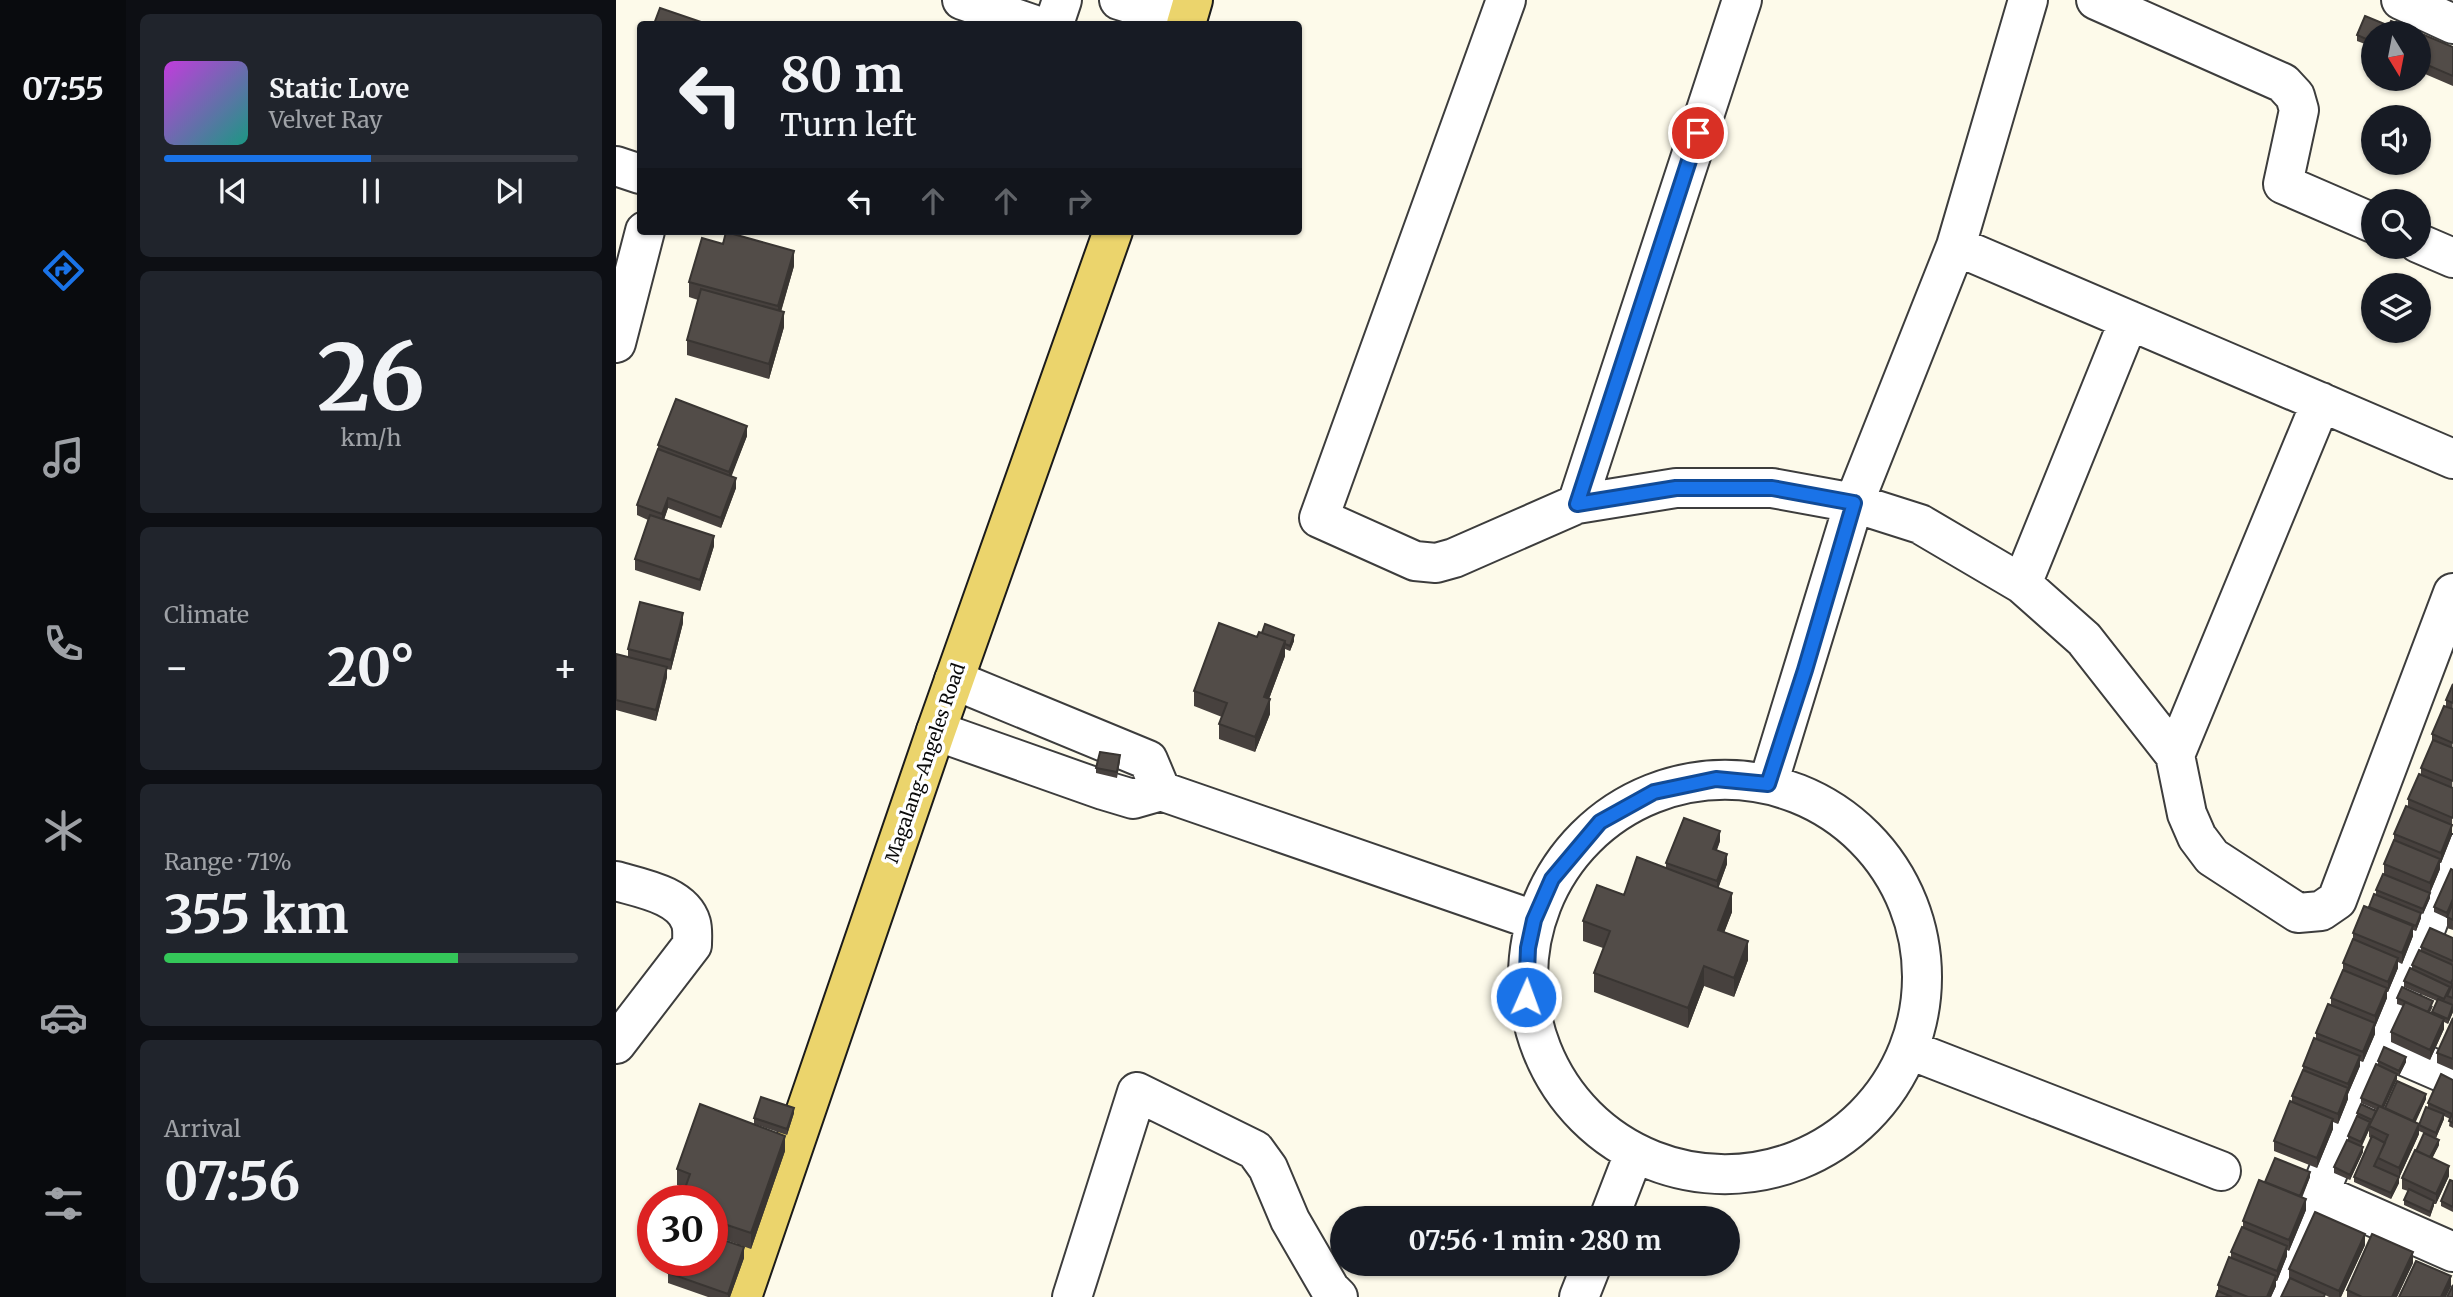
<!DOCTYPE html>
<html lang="en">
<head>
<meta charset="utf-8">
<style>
  body { margin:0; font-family:Merriweather,serif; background:#20242c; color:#f1f3f6; height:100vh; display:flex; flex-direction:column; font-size:26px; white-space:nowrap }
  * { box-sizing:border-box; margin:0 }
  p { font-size:23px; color:#9ea1a6 }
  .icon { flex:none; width:38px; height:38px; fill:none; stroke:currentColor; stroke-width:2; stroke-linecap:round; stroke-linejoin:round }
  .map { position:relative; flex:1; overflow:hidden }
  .panel { display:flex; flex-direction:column; gap:14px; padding:14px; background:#0d0f14; width:490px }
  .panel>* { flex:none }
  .top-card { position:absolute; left:21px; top:21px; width:665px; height:214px; border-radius:7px; box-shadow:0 2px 5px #0004; background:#171b24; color:#f1f3f6; overflow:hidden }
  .needle { width:46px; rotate:170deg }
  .controls { position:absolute; left:1745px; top:21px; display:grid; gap:14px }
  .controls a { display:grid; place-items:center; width:70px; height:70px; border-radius:50%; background:#171b24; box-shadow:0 2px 5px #0004; font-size:35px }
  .speed { position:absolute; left:21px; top:1185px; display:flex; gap:14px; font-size:35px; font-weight:700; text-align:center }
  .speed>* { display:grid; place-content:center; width:91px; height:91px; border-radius:50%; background:#171b24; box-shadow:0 2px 5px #0004; line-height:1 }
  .speed .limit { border:10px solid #d22; background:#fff; color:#111 }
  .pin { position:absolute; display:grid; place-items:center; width:60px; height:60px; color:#fff; margin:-30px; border:4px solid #fff; border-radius:50%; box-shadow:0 2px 7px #0007 }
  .me { position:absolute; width:77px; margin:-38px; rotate:2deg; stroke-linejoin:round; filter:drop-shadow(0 0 5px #0008) }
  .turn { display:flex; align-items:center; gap:24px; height:147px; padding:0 28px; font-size:32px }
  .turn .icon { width:91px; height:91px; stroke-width:2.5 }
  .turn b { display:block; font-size:49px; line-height:60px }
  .lanes { display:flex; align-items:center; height:66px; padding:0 28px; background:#0003; justify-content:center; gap:35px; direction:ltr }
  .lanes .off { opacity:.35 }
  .big { font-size:52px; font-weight:700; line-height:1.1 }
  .panel .card { flex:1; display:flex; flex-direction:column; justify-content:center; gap:10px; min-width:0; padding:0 24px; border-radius:10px; background:#20242c }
  .panel .dial { align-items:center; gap:0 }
  .dial b { font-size:91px; line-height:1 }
  .song { display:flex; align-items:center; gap:21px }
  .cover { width:84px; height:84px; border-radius:10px; background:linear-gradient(135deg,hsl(290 70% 55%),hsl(170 70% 35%)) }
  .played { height:7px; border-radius:4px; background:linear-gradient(90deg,#1a73e8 50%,#363941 50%) }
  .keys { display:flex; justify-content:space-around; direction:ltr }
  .heat { display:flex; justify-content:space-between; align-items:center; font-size:38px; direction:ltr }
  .charge { height:10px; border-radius:5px; background:linear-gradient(90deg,#34c759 71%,#363941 0) }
  .trip { position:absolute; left:714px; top:1206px; width:410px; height:70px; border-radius:35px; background:#171b24; box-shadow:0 2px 5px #0004; font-weight:700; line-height:70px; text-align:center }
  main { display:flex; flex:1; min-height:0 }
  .tab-bar { display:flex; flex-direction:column; width:126px; justify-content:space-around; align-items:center; background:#090b0e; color:#9ea1a6 }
  .tab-bar .icon { width:49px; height:49px }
  .tab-bar .on { color:#1a73e8 }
  .tab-bar b { font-size:32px; color:#f1f3f6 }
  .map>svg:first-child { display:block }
</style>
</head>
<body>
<main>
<nav class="tab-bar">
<b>07:55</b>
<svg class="icon on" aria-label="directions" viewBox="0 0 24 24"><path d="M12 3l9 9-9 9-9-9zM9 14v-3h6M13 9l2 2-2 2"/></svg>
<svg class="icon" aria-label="music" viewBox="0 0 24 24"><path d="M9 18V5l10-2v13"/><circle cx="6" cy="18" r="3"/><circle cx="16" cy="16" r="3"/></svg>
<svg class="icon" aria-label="phone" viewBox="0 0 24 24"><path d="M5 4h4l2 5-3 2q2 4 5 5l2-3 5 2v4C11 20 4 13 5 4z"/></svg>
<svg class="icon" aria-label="climate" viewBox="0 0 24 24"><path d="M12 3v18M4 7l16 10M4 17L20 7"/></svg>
<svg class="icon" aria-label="car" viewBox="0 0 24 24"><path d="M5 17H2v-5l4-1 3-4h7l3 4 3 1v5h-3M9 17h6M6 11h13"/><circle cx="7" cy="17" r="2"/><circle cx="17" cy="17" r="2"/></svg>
<svg class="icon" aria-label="filters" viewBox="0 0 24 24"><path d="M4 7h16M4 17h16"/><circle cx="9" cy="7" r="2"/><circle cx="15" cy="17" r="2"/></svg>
</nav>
<section class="panel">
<div class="card">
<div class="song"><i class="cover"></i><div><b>Static Love</b><p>Velvet Ray</p></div></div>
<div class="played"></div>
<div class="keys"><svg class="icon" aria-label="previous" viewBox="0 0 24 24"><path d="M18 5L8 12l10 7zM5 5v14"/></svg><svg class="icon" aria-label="pause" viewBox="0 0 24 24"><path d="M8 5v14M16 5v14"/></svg><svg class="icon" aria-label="next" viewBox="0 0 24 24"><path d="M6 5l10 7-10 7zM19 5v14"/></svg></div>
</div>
<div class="card dial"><b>26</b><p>km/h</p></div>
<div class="card"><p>Climate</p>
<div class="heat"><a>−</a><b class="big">20°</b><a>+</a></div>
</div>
<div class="card"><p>Range · 71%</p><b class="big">355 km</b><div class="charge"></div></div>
<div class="card"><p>Arrival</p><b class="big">07:56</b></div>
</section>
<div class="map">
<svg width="1837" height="1297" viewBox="0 0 1837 1297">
  <rect width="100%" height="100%" fill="#fdfaea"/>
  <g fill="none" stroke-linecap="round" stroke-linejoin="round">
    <defs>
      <path id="minor" d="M346,0l70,24
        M503,0l68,21
        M890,0l-187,518 96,43 21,2 18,-5 123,-54 99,-16h96l82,15 66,21 102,60 62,55 91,116 12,59 10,23 15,20 86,56 23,-2 16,-11 116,-307
        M1480,0l187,83 12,13 4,14 -16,74 90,39
        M1785,0l52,24
        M438,24l8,-24
        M0,166l24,8
        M1802,243l35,15
        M1340,246l497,213
        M0,343l29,-112
        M961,504l165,-504
        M1406,584l107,-264
        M338,680l194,80 13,31
        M320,731l167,59 30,9 28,-8 373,129
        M1559,755l146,-353
        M912 977a197 197 0 1 1 394 0a197 197 0 1 1-394 0Z
        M1152,784l86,-281 102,-257 72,-246
        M0,881c24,7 67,14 75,42 2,7 1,15 1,22l-76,99
        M1763,1045l74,32
        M1294,1050l311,121
        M1703,1193l134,59
        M993,1218l24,-62
        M456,1297l65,-205 118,58 13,18 22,52 40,69 8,8
        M963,1297l13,-33
        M1662,1297l149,-372 26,-71"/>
      <path id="major" d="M570,24l7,-24
        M126,1297l194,-566 177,-500"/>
    </defs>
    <use href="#minor" stroke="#3d3d3d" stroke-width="42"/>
    <use href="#major" stroke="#1b1b1b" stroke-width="42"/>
    <use href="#minor" stroke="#fff" stroke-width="38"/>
    <use href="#major" stroke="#ebd46c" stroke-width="38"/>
  </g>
  <path fill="#47413e" d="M1757,33v14l-16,-6v-6z
    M1802,33l35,14v39l-35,-15z
    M178,266l-13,46 3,15 -15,52 -82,-24v-15l11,-40 -9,-3v-15z
    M131,436l-16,40 5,12 -15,40 -53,-20 -4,12 50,26 -14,45 -65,-21v-11l13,-39 -11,-5v-10l21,-55v-5z
    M67,623l-12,47 -4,-1v8l-11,44 -40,-11v-56l12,3v-8z
    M641,637l37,4 -4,10 -5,-2v7l-16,43 1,15 -15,38 -36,-13v-15l3,-7 -28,-11v-15z
    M1837,684l-1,151 -11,28h-1v6l-10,24v5l-7,16 -2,-1v5l-5,13 -3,-1v6l-11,28 -4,-2v6l-10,24h-1v6l-12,29v7l-12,28 -3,-1v5l-12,28v5l-10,25 -5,-2v7l-16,39 -43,-17v-10l18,-39v-6l11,-24v-6l13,-27v-6l15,-27v-8l12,-27v-8l10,-24v-6l23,-38v-5l8,-16v-10l10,-23v-7l14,-27v-8l13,-24v-7l11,-25v-9l14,-28v-6z
    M504,761l-3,17 -21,-5v-5z
    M1104,841l-3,9 10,14 -9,24 14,24 -8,20 24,28 -14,37 -30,-11 -16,42 -94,-36v-19l9,-25 -20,-7v-20l83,-53v-5z
    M1837,870v60l-6,-2v-10l-13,-6v-5z
    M1837,938v74l-5,12 -4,-2v7l-14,31 -39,-18v-10l12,-26 -6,-2v-6l36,8 -3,7 2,1 5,-13 -33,-14v-6l8,-12v-4l9,-14v-4z
    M1837,1018v52l-16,-7v-10z
    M1762,1061l28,1 -7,14 -2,-1v4l-13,29 42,-9 -11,23 4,2 9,-17v-4l25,-23v48l-4,-2 1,-7 -6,-3v3l-8,19 -17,-7v3l-20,44v5l-8,16 -37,-17v-5l17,-39 -2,-1v-7l-7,16 1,6 -13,28 -16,-7v-6l14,-27v-4l9,-19v-4l20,-3 -16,-7v-5l17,-33z
    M178,1113l-7,22 -33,-11v-6z
    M1823,1145l-7,13 17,18 -13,28h-2l-4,13 -26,-12v-5l4,-9 -6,-2v-11l14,-27z
    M169,1151l-34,98 -39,-14v-35l-35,-15v-16z
    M1694,1177l-8,21 4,12 -17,41 -2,-1v6l-10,25h-1v5l-5,11h-55l2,-4v-8l13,-27v-6l12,-24v-7l22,-38z
    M1837,1181v31l-12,-6v-5z
    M1749,1245l-24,52h-12l-4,-2v2l-36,-19v-9z
    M128,1258l-14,39h-22l-40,-14v-10z
    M1797,1263l-16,34h-50v-7z"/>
  <path fill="#393532" d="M178,251v15l-16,55v-15z
    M168,312v15l-15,52v-15z
    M131,426v10l-18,47v-11z
    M120,478v10l-15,40v-10z
    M52,498v10l-6,17v-11z
    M98,536v10l-14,45v-11z
    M67,613v10l-12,47v-10z
    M678,635v6l-4,10v-5z
    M669,641v15l-21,56v-15z
    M51,667v10l-11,44v-11z
    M654,699v15l-15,38v-15z
    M1836,825v10l-11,28v-10z
    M1104,831v10l-7,18v-10z
    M1111,854v10l-10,28v-11z
    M1824,859v10l-10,24v-10z
    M1116,893v19l-14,37v-19z
    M1814,893v5l-7,16v-5z
    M1805,913v5l-5,13v-5z
    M1797,926v10l-11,28v-11z
    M1132,941v19l-14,37v-19z
    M1782,958v10l-10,24v-10z
    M1088,966v20l-16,42v-20z
    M1771,988v10l-12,29v-11z
    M1837,1007v5l-5,12v-5z
    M1828,1019v10l-14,31v-10z
    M1759,1023v11l-12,28v-10z
    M1744,1056v10l-12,28v-10z
    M1790,1057v5l-7,14v-5z
    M1781,1074v5l-15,33v-5z
    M1732,1088v11l-10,25v-10z
    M1810,1094v5l-13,29v-6z
    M178,1108v5l-7,22v-6z
    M1828,1114v5l-8,19v-5z
    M1717,1119v10l-16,39v-10z
    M1754,1122l-1,8 -8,17v-5z
    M1803,1124v10l-20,44v-10z
    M169,1136v15l-34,98v-16z
    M1823,1140v5l-10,20v-5z
    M1747,1147v5l-13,28v-5z
    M1833,1166v10l-13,28v-10z
    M1694,1172v5l-10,24v-5z
    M1783,1177v6l-8,16v-6z
    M1690,1199v11l-17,41v-11z
    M1818,1201v5l-4,11v-5z
    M1749,1234v11l-24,52h-2v-6z
    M1671,1246v10l-10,25v-10z
    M128,1247v11l-14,39h-2v-3z
    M1797,1252v11l-16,34h-5z
    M1660,1276v10l-5,11h-4z
    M1835,1276v11l-5,10h-5z"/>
  <path fill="#524c48" stroke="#393532" stroke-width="2" d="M44,8l44,15v1h-50z
    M1749,16l22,9 -4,8h-10v9l-16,-7z
    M1775,21l62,26v29l-35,-15v-28h-32z
    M110,232l68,19 -16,55 -89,-24 13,-44 21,6z
    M85,289l83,23 -15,52 -82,-24z
    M60,399l71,27 -18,46 -71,-27z
    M42,449l78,29 -15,40 -53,-20 -6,16 -25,-9z
    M34,515l64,21 -14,44 -65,-21z
    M24,602l43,11 -12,47 -43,-11z
    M603,623l38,14 2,-5 26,9 -21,56 6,2 -15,38 -36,-13 8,-21 -33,-12z
    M649,624l29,11 -4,11 -5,-2v-3l-23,-8z
    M0,654l51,13 -11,43 -40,-10z
    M1837,684v19l-7,-3z
    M1828,706l9,3v34l-21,-9z
    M1817,740l20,8v33l-32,-13z
    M484,752l20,3 -3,17 -21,-4z
    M1803,774l34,14v30l-45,-19z
    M1790,806l46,19 -11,28 -47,-19z
    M1068,818l36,13 -7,18 14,5 -10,27 -51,-18z
    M1778,840l46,19 -10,24 -46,-19z
    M1021,857l95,36 -14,37 30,11 -14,37 -30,-12 -16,42 -94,-35 16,-42 -27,-10 14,-36 27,10z
    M1835,869l2,1v29l-6,14 -13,-6z
    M1767,874l47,19 -7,16 -47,-19z
    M1758,894l47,19 -5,13 -47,-19z
    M1837,903v17l-6,-3z
    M1748,906l49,20 -11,27 -49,-20z
    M1814,928l23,10v23l-32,-14z
    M1737,939l45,19 -10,24 -45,-19z
    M1803,950l34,15v14l-2,4 -39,-18z
    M1794,968l40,19 -6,12 -40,-18z
    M1727,970l44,18 -12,28 -44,-18z
    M1837,983v15l-6,-2z
    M1786,987l31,14 -5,11 -31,-14z
    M1822,999l15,6 -5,14 -16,-7z
    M1789,1002l39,17 -14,31 -39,-18z
    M1712,1004l47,19 -12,29 -47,-19z
    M1837,1018v41l-16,-6z
    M1698,1038l46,18 -12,28 -45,-18z
    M1768,1047l22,10 -7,14 -21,-10z
    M1760,1064l21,10 -15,33 -21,-9z
    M1687,1070l45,18 -10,26 -46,-18z
    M1825,1074l12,6v43l-4,-2 3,-7 -24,-11z
    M1781,1081l29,13 -13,27 -28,-13z
    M145,1097l33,11 -7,21 -33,-11z
    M1674,1101l43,18 -16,39 -43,-17z
    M84,1104l85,32 -34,97 -39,-13v-20h-31l9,-26 -13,-5z
    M1745,1104l15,7 -4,9 -15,-7z
    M1763,1106l40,18 -20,44 -21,-10 10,-23 -19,-9z
    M1810,1107l18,7 -8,19 -17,-8z
    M1741,1116l13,6 -9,20 -13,-6z
    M1808,1133l15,7 -9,17 -14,-6z
    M1756,1136l13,7 -11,23 25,11 -8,16 -37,-16z
    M1731,1140l16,7 -13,28 -16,-8z
    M1799,1150l34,16 -13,28 -34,-16z
    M1659,1158l35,14 -10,24 -35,-14z
    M1643,1180l47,19 -17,41 -46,-19z
    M1834,1180l3,1v26l-12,-6z
    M1793,1189l25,12 -4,11 -26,-12z
    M1699,1212l50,22 -26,57 -50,-22z
    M1626,1227l45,19 -10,25 -46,-19z
    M1756,1234l41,18 -21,45h-30l-15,-7z
    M96,1236l32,11 -16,47 -60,-21 5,-13h39z
    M1613,1257l47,19 -9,21h-19l-30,-12z
    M1800,1261l35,15 -10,21h-42z
    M1674,1278l35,16 -1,3h-43z
    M1837,1285v12h-6z
    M1602,1291l14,6h-16z"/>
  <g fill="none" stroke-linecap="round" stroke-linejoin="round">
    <defs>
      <path id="route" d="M910,997l2,-49 6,-28 18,-41 48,-57 54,-30 62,-13 52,5 37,-114 49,-167 -82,-15h-96l-99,16 121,-371"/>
    </defs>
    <use href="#route" stroke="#114b97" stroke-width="18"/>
    <use href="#route" stroke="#1a73e8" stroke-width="12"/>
  </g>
  <g text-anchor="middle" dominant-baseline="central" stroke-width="7" stroke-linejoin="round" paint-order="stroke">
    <g font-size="18" fill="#0a0a0a" stroke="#fff">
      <text transform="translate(309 763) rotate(-71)">Magalang-Angeles Road</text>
    </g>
  </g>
</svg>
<div class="controls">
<a><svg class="needle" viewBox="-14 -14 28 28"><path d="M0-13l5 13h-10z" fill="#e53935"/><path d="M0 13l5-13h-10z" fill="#9ea1a6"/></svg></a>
<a><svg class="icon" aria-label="sound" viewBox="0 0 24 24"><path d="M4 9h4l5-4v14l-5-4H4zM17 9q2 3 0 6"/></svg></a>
<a><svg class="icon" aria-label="search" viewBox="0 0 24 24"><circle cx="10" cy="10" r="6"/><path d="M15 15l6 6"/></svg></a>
<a><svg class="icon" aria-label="layers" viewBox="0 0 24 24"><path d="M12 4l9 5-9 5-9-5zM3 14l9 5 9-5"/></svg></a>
</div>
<div class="speed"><div class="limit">30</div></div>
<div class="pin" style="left:1082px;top:133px;background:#d93025"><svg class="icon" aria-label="arrive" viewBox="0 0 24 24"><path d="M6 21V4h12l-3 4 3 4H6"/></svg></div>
<svg class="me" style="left:910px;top:997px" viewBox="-20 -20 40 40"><circle r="17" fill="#1a73e8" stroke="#fff" stroke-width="3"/><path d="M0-11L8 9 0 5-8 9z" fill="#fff"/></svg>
<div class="trip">07:56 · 1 min · 280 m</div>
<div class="top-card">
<div class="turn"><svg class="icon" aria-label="left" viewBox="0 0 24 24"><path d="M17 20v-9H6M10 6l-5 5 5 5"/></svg><div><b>80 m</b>Turn left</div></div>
<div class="lanes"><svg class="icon" aria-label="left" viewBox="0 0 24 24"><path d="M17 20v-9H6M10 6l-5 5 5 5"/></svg><svg class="icon off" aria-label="ahead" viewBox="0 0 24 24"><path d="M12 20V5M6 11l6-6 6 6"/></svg><svg class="icon off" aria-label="ahead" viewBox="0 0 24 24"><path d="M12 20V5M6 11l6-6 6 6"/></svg><svg class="icon off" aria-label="right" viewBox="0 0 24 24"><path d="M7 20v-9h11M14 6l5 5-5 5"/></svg></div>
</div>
</div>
</main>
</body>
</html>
